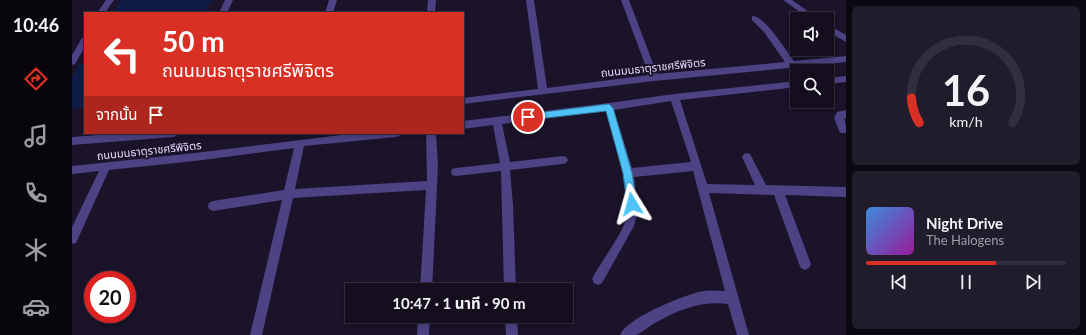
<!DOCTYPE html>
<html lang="th">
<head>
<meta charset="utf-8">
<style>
  body { margin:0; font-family:Lato,"Noto Sans Thai",sans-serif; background:#211c2c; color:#f1f3f6; height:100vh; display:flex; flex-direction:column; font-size:15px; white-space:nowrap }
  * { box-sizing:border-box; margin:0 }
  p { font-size:13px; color:#9d9ca4 }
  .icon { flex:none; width:22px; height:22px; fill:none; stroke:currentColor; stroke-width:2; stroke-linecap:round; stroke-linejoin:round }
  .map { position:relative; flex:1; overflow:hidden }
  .details { display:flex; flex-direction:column; gap:6px; padding:6px; background:#0b0811; width:240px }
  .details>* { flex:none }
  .hud { position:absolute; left:12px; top:12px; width:380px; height:122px; border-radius:0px; box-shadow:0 2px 6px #0003,0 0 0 1px #332e3d; background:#d93025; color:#fff; overflow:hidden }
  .fabs { position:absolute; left:718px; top:12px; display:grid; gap:8px }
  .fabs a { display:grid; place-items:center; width:44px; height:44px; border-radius:0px; background:#140e1f; box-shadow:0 2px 6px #0003,0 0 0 1px #332e3d; font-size:20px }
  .speed { position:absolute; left:12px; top:271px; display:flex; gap:8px; font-size:20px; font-weight:700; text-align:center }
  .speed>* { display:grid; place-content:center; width:52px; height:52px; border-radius:50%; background:#140e1f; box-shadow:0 2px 6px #0003,0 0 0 1px #332e3d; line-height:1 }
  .speed .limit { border:6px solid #d22; background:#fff; color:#111 }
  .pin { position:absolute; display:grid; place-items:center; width:34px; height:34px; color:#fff; margin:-17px; border:2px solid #fff; border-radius:50%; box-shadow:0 1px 4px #0007 }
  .me { position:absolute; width:44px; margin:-22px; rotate:352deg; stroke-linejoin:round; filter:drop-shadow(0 0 3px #0008) }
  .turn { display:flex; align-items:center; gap:14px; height:84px; padding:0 12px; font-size:18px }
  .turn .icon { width:52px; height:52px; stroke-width:2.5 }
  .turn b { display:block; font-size:28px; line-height:34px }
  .then { display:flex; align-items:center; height:38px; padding:0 12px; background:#0003; gap:8px; font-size:15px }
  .details .card { flex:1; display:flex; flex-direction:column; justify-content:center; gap:6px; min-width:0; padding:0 14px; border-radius:6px; background:#211c2c }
  .details .dial { align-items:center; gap:0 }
  .dial svg { height:104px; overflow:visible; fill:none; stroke:#332e3d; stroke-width:7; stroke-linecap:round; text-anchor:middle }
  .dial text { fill:#f1f3f6; stroke:none }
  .song { display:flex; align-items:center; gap:12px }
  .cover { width:48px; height:48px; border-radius:6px; background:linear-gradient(135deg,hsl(210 70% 55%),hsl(300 70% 35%)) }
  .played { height:4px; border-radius:2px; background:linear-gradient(90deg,#d93025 65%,#332e3d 65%) }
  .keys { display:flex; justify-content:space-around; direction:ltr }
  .trip { position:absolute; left:273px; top:283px; width:228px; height:40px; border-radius:0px; background:#140e1f; box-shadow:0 2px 6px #0003,0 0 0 1px #332e3d; font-weight:700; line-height:40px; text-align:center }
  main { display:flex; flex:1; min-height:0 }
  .menu { display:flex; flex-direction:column; width:72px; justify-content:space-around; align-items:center; background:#08060c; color:#9d9ca4 }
  .menu .icon { width:28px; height:28px }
  .menu .active { color:#d93025 }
  .menu b { font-size:18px; color:#f1f3f6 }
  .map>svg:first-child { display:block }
</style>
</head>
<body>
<main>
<nav class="menu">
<b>10:46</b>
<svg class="icon active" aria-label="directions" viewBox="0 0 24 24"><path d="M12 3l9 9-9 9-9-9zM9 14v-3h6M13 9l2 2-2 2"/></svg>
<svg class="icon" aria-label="music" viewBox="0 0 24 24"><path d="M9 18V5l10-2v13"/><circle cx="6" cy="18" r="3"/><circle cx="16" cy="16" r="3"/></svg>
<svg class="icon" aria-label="phone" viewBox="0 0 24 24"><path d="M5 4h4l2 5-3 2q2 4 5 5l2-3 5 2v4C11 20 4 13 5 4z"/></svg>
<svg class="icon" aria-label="climate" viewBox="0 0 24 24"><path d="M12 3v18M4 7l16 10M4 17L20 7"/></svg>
<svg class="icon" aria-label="car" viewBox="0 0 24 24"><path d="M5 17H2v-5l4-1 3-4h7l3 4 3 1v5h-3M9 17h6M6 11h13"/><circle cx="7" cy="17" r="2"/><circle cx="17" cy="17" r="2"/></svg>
</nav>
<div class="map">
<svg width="774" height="335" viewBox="0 0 774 335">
  <rect width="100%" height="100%" fill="#1a1329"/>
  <path fill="#0f1c45" d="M49,0h91l-7,13h-93z
    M7,64h6v44l-13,1v-32z"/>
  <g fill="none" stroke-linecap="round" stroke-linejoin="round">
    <path fill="#4d4284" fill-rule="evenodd" d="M34,0h8l-9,13h-8z
      M153,0h8l-6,13h-8z
      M257,0h8l-4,13h-8z
      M356,0h8l-1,13h-8z
      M454,0h8l13,88 102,-13 -28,-75h8l28,74 128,-12 -21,-30 -12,-12v-4c12,-2 35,36 42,45l52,-5v6l-48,5 3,4h-4v4l-3,-1 -5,-6 -135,13 -191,23v-6l75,-9z
      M711,0h9l27,19h-9z
      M755,24l19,11v7l-19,-11z
      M13,37v10l-10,17 -3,1v-10l10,-17z
      M774,76v6l-19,2v-6z
      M725,81v6l-117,13 27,84 48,1 -13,-28 2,-3 3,-1 3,1 16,31 80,2v10l-61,-2 26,69 -2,4 -4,2 -4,-2 -2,-4 -25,-69 -65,-2 40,142h-12l-9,-31c-26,-3 -48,5 -71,18 -7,3 -15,11 -21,13 -5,0 -12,0 -16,0 7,-17 65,-41 84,-44 7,-1 14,0 21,0l-32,-120 -59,6 3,22v15l-3,12 -32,57 -4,2 -4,-2 -2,-4 2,-4c9,-15 23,-35 30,-50 11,-27 -10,-87 -18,-114l-104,13 8,38 53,-6 3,1 2,3 -2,3 -3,1 -53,6 3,35 3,85h-12l-3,-119 -45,5 -4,-1 -1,-3 1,-3 4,-1 44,-5 -7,-38 -30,4v-8l146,-18 65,-9zM599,101l20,61 -59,6 -18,-58z
      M774,110v8h-2l2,7v8h-6l-6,-15 3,-6z
      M52,133h54l-2,3 -3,1 -101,8v-8z
      M286,133h43l-2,3 -3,1 -92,9 -9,43 132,-8 -1,-48h10l2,33 -6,124h-12l6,-100 -133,8 -31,137h-12l32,-135 -69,11 -4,-2 -1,-3 1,-3 4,-2 71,-11 10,-42 -99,13 -86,9 -33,73 -4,1v-17l27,-56 -27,3v-8l123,-13z
      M346,316h12l-1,19h-12z
      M433,316h12l1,19h-12z"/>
  </g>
  <path fill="#4fc3f7" stroke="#337fa1" d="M537,104l4,4 19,65 5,31 -2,3 -3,1 -3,-1 -2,-3 -4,-31 -17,-62 -78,9 -4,-3 4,-3z"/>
  <g text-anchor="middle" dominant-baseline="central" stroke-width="4" stroke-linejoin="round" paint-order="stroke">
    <g font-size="11" fill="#e5ddfc" stroke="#1a1329">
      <text transform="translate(581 67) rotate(-6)">ถนนมนธาตุราชศรีพิจิตร</text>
      <text transform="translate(77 150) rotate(-6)">ถนนมนธาตุราชศรีพิจิตร</text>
    </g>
  </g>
</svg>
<div class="fabs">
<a><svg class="icon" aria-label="sound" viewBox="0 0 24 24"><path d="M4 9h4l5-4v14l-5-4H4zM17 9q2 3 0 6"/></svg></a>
<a><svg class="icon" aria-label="search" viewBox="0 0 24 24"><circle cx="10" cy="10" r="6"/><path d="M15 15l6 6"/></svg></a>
</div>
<div class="speed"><div class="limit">20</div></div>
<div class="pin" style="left:456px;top:117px;background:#d93025"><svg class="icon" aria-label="arrive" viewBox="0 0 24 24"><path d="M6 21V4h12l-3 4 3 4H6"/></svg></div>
<svg class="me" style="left:560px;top:204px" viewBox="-20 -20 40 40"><path d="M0-17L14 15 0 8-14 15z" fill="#4fc3f7" stroke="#fff" stroke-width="4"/></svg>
<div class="trip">10:47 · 1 นาที · 90 m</div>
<div class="hud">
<div class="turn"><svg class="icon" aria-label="left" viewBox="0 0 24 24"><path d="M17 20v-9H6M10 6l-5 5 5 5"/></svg><div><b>50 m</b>ถนนมนธาตุราชศรีพิจิตร</div></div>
<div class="then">จากนั้น<svg class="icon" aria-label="arrive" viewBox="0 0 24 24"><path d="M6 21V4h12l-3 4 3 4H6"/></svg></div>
</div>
</div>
<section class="details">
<div class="card dial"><svg viewBox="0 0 100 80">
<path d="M14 69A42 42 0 1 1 86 69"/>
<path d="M14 69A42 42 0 0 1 8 50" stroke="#d93025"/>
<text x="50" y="56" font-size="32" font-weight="700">16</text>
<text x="50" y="72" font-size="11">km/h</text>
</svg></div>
<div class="card">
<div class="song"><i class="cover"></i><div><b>Night Drive</b><p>The Halogens</p></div></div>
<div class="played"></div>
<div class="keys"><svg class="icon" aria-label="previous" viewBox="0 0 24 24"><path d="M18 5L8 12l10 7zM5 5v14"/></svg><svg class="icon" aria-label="pause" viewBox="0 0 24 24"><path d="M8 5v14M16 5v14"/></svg><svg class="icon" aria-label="next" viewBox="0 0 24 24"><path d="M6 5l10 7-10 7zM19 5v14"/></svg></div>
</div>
</section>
</main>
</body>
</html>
